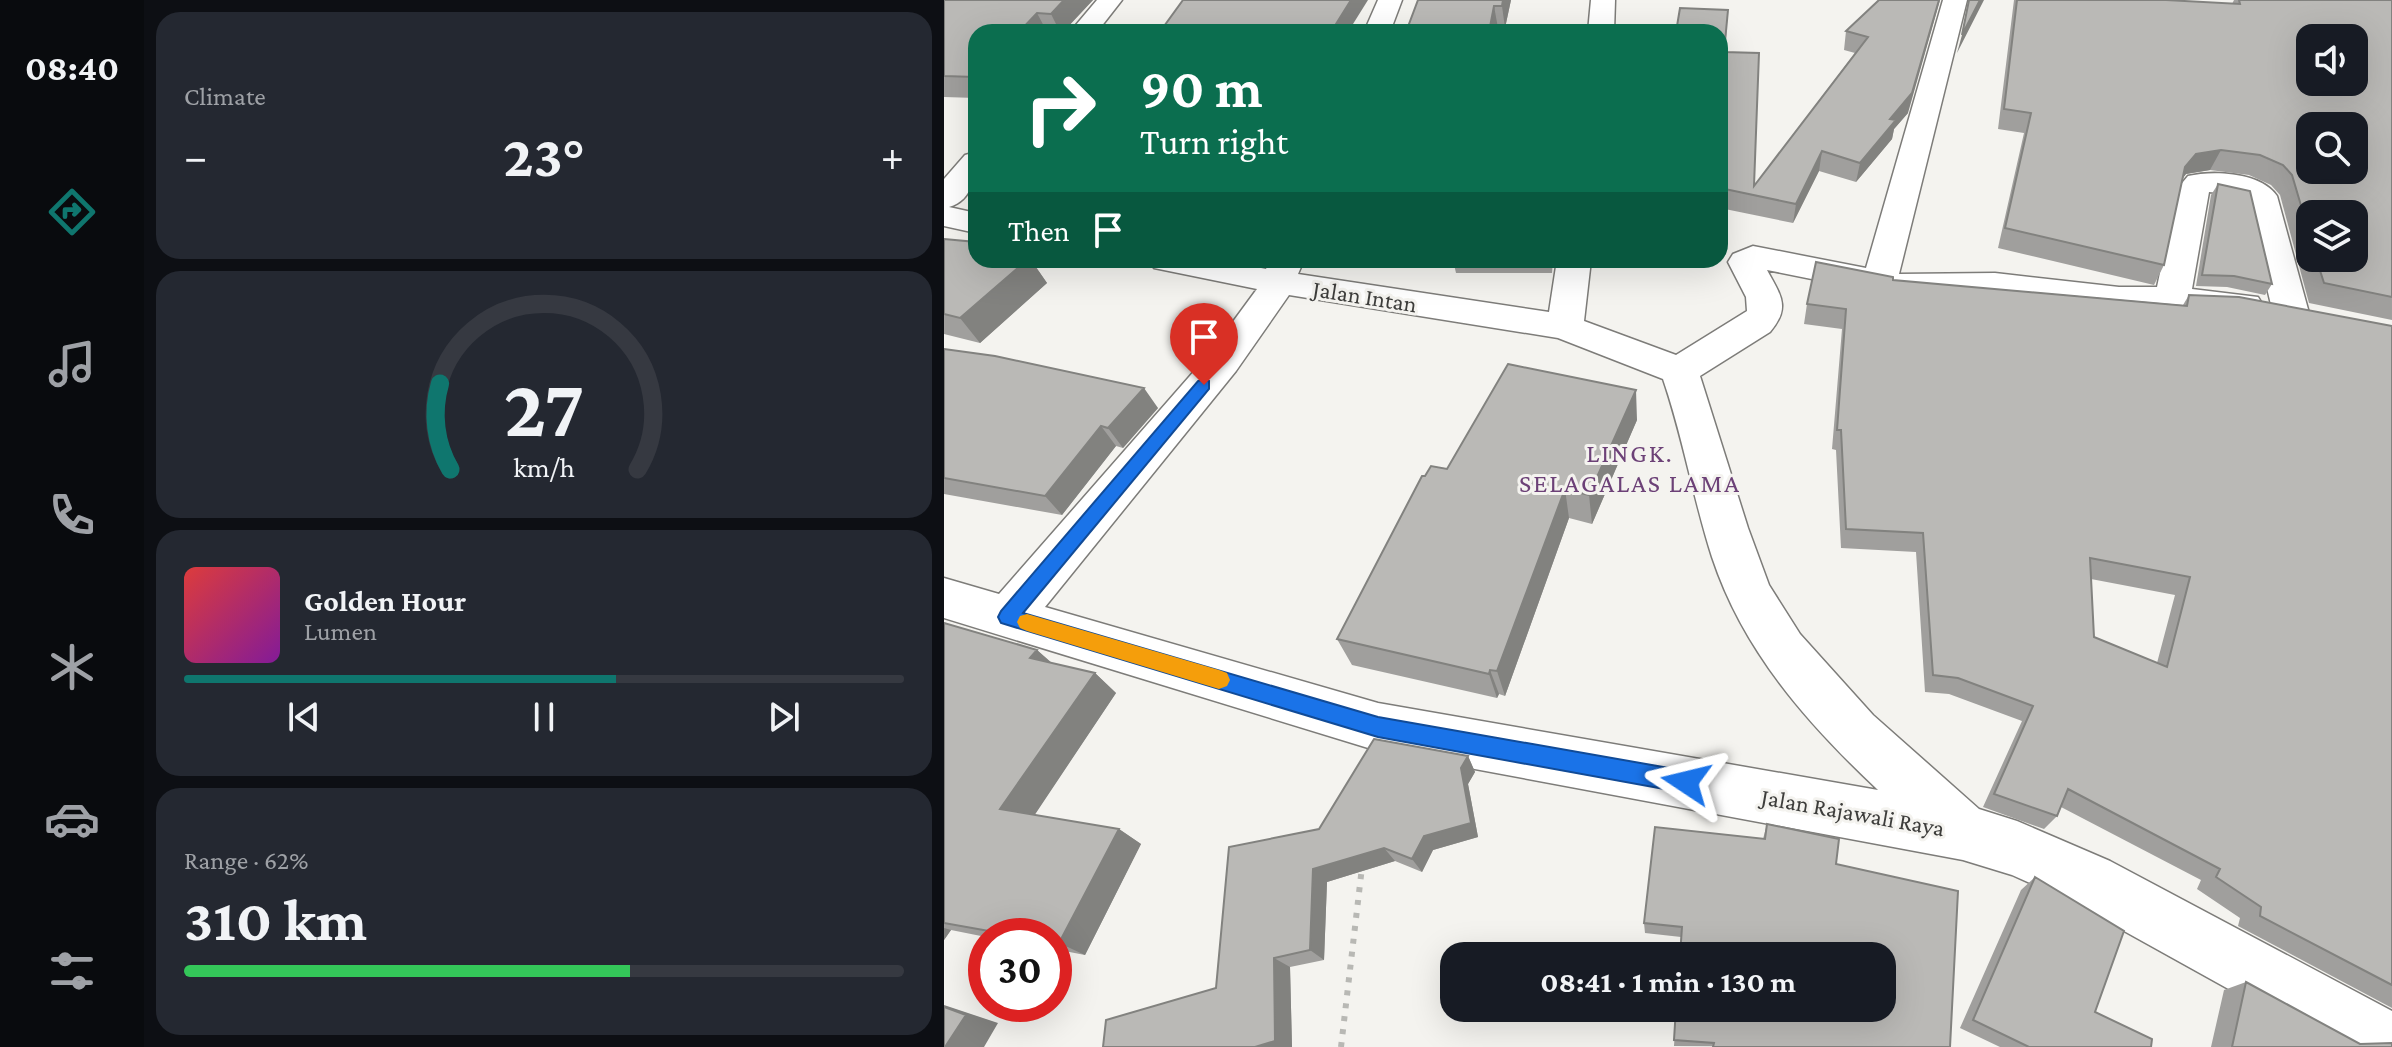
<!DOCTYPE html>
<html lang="en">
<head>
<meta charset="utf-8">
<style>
  body { margin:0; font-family:"Crimson Pro",serif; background:#242831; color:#f1f3f6; height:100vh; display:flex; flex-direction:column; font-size:30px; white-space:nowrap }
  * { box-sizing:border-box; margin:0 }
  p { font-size:26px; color:#9ea1a6 }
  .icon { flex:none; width:44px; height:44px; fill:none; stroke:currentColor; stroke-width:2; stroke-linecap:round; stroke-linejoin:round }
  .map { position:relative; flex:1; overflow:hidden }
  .drawer { display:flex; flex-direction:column; gap:12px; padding:12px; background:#0d0f14; width:800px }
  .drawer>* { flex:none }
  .guide { position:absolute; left:24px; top:24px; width:760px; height:244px; border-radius:24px; box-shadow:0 8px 32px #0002; background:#0b6e4f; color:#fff; overflow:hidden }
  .buttons { position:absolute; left:1352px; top:24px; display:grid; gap:16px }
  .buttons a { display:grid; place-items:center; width:72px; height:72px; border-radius:16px; background:#171b24; box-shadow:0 8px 32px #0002; font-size:40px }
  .speed { position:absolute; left:24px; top:918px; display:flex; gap:16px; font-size:40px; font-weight:700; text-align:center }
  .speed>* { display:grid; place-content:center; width:104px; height:104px; border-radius:50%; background:#171b24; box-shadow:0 8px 32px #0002; line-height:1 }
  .speed .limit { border:12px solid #d22; background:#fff; color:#111 }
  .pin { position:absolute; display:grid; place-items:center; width:68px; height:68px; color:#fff; margin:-82px -34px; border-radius:50% 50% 50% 0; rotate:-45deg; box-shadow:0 0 8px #0007 }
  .pin .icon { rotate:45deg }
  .me { position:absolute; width:88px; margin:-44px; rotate:280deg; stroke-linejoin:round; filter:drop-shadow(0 0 6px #0008) }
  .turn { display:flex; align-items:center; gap:28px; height:168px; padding:0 40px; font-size:36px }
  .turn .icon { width:104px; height:104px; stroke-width:2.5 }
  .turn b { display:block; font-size:56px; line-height:68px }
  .then { display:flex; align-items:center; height:76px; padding:0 40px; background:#0003; gap:16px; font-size:30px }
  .big { font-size:60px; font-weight:700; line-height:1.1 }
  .drawer .tile { flex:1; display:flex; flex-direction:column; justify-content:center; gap:12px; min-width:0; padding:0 28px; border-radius:24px; background:#242831 }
  .drawer .dial { align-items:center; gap:0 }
  .dial svg { height:208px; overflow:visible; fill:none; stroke:#363941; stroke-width:7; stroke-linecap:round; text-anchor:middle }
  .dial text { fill:#f1f3f6; stroke:none }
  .song { display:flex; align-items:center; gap:24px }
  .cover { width:96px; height:96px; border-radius:12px; background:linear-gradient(135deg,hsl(0 70% 55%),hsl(290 70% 35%)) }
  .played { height:8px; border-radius:4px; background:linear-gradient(90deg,#0f766e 60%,#363941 60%) }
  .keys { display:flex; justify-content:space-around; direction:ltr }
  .heat { display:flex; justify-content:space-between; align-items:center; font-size:44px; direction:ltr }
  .charge { height:12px; border-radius:6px; background:linear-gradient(90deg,#34c759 62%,#363941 0) }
  .trip { position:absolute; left:496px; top:942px; width:456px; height:80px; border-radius:24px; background:#171b24; box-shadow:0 8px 32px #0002; font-weight:700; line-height:80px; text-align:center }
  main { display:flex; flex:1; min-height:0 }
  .tabs { display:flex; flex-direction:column; width:144px; justify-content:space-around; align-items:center; background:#090b0e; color:#9ea1a6 }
  .tabs .icon { width:56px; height:56px }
  .tabs .current { color:#0f766e }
  .tabs b { font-size:36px; color:#f1f3f6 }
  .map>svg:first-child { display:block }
</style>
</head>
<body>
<main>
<nav class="tabs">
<b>08:40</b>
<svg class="icon current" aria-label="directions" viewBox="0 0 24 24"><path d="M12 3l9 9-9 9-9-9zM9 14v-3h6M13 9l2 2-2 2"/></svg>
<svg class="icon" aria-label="music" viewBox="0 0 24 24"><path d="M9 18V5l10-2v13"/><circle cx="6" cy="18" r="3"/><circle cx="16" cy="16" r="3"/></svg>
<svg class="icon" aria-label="phone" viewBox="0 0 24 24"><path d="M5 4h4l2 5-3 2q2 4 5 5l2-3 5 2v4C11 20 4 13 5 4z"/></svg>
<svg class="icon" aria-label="climate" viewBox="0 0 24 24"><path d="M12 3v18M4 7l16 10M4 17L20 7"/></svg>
<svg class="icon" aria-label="car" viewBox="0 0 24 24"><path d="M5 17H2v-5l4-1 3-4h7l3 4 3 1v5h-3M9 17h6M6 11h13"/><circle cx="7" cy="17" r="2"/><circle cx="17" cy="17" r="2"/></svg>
<svg class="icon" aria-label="filters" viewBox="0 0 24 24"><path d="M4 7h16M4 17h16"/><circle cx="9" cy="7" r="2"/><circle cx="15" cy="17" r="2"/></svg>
</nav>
<section class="drawer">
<div class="tile"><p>Climate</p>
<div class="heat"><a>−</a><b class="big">23°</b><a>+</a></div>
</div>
<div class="tile dial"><svg viewBox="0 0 100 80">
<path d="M14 69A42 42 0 1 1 86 69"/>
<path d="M14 69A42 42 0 0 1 10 36" stroke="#0f766e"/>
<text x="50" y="56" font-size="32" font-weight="700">27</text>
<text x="50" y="72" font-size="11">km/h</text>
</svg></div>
<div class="tile">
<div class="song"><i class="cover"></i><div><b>Golden Hour</b><p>Lumen</p></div></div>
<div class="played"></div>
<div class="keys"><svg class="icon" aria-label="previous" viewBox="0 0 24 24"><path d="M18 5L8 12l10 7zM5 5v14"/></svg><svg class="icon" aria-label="pause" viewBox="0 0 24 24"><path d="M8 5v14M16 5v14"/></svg><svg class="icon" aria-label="next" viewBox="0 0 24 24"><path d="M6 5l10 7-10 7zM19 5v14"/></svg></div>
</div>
<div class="tile"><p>Range · 62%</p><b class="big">310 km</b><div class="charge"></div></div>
</section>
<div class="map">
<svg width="1448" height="1047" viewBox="0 0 1448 1047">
  <rect width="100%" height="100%" fill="#f4f3ef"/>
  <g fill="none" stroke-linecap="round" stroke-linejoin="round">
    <defs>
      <path id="street" d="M153,0h25l-25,32h-27z
        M434,0h24l-12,32h-26z
        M647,0h24l-1,32h-26z
        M999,0h24l-68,274 96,-1 124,14h38l21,-99 10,-12c25,-6 73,-4 89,20l32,117 -5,8 -13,4 -13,-4 -5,-8 -27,-113 -15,-6 -22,-2 -17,97 66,8 5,8 -5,8 -13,4 -73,-6h-53l-124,-16 -89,3 -139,-28c14,26 24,37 3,62l-70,44 48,152 21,57 31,49 73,81 106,94 38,12 93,40 282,150v36h-59l-263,-146 -58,-26 -49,-15 -585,-109 -434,-133v-40l55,16 211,-241 47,-64 -103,-21 -5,-8h73l44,9 4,-9h34l-6,14 251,38 8,-52h34l-7,61 92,34 71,-44 -1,-14 -18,-35 5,-8 20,-8 113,22zM345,295l269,43 105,41c20,58 30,119 49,178 31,94 95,166 166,233l-500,-87 -333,-96 191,-236z
        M32,152c0,21 -2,48 -27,55l27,6v20l-32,-7v-47l21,-24z"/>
    </defs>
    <use href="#street" stroke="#7d7c79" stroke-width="3"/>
    <path stroke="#b8b8b4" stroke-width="6" stroke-dasharray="5 8" stroke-linecap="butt" d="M397,1047l21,-180"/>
    <use href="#street" fill="#fff" fill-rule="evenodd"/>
  </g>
  <path fill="#a09f9d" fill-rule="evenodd" d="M0,0h149l-30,32h-87v66l-32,-1z
    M239,0l165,32h-185l-1,-3z
    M567,0l-6,28h-7l-1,4h-91z
    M935,0l29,113 -14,16 -2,10 -36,43 -37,-11 -26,52 -73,-15v-176l8,-22 -3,42 29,134 101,-133 -11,-3 2,-19z
    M1070,0h152l66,4 2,-4h158v320l-83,-17 -29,-108 -9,-10 -22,-10 -39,-5 -24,4 -3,4 -19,87 -10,20 -156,-37 26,-115 -26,-4zM1366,214l44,44h-44z
    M1274,184l54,100 -7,11 -38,-8 -31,-1 15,-91z
    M0,239l32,21h55l16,23 -67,60 -36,-9z
    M509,260h100l-1,13h-96z
    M949,280l290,25 6,-10 203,31v682l-154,-82 2,-8 -43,-29 4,-9 -140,-73 -4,9 -13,13 -61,-22 39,-86 -73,-27 -24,-2 -9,-140 -75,-4 -5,-98 -4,-1 10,-120 -38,-5 3,-20zM1147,579l84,16 -18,68 -63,-26z
    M0,349l214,59 -35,40 -7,-2 -54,69 -118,-21z
    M693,420l-45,104 -23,-6 -64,178 -6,-2 -2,4 -145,-33 -15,-26 88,-163 22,-7z
    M0,623l93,27 14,13 44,10 21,20 -82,122 85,14 22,15 -56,111 -31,-6v-13l-68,1 -35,-7 -7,10z
    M524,756l7,16 -7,12 10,53 -45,13 -11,22 -27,-11 -68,21 -3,78 -34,7 2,80h-189l113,-59 103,-159z
    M823,824l69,40 114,183 -276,-1 7,-109 -36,-4 -1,-10 119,-84z
    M1091,877l60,135 56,35h-151l-40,-19 61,-138z
    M1302,982l114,62 32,3h-181l13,-57z"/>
  <path fill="#82827f" d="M120,0h29l-30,32h-3l-9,-18z
    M407,0h17l-20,32h-17z
    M559,0h8l-6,28 -3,-22z
    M995,0h1l-32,113 -14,16 -2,10 -36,43 4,-19 30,-44z
    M1036,0h4l-27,53 5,-18z
    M550,6l4,22 -1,4h-8z
    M93,13l10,19h-28z
    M1277,150l-11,20 -24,4 -11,13 10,-20 11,-13z
    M878,151l-3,20 -26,52 3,-19z
    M83,260h4l16,23 -67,60 -20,-25z
    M200,388l14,20 -35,40 -15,-20z
    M692,390l1,30 -45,104 -3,-29z
    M157,426l15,20 -54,69 -17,-19z
    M621,489l4,29 -64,178 -8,-25z
    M93,650l23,20 -30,-12z
    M546,670l9,24 -2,4 -8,-24z
    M151,673l21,20 -88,132 -28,-16z
    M524,756l7,16 -7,12 10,53 -45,13 -11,22 -10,-13z
    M175,829l22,15 -56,111 -26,-12z
    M440,848l11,13 -68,21 -3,78 -14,-10 3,-81z
    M0,928l7,2 -7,10z
    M330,958l16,9 2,80h-37z
    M0,1005l54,18 -14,24h-39z"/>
  <path fill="#bab9b6" stroke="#82827f" stroke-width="2" fill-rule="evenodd" d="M0,0h120l-13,14 -14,-1 -18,19h-43l-1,45 -31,-1z
    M239,0h168l-20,32h-109l2,-3h-62z
    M474,0h85l-1,6h-8l-5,26h-83z
    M935,0h60l-27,93 -22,26 6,1 -36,43 -38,-12 -26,53 -76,-16v-156h-44l4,-24 48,2 -4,42 35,1 -5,133 114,-149 -22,-6z
    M1025,0h11l-18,35z
    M1073,0h149l74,4 -1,-4h153v297l-68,-14 -8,-25h38v-44h-44v22l-18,-61 -9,-10 -23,-10 -39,-5 -25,4 -11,13 -21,98 -159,-37 26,-115 -27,-4zM1366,38h44v44h-44zM1366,126h44v44h-44z
    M1274,184l32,7 22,93 -38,-8 -32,-1z
    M0,239l32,3v18h51l-67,58 -16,-4z
    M872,262l77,15v3l294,26 2,-11 50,2 153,29v659l-132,-69 1,-9 -45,-30 4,-8 -152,-80 -11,27 -63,-22 39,-88 -75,-28 -25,-3 -10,-142 -77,-4 -5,-99h-4l9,-121 -39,-5zM1146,558l100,19 -23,90 -73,-30z
    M0,349l51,7 149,32 -36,40 -7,-2 -56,70 -101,-18z
    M564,364l128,26 -47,105 -24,-6 -68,182 -7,-1 -1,4 -152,-35 85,-163h3l6,-10 16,3z
    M0,623l93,27 -7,8 65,15 -95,136 119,20 -60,114h-5v-7h-37l-73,-13z
    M430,739l94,17 -7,12 10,55 -47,13 -12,23 -28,-11 -71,21 -3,81 -36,8 1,83 -20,6h-152l3,-27 110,-32 13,-141 90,-18z
    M823,824l72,15 -3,25 122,27 -8,156h-237l1,-4 -40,-3 2,-32h206v-52h-202l2,-29 -38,-4 11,-96 110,12z
    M1091,877l89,54 -29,81 57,27 -1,8h-122l-56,-27z
    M1302,982l114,62 32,-1v4h-160z
    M0,1007l22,8 -21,32h-1z"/>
  <path fill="#1a73e8" stroke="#114b97" stroke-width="2" d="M260,379l5,2v8l-186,224 355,104 308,54 8,4 3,7 -3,8 -8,3 -308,-56 -377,-114 -3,-6 3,-6 197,-230z"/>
  <path fill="#f59e0b" d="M83,614l192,56 8,3 3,7 -3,6 -8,3 -192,-58 -7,-3 -3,-6 3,-6z"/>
  <g text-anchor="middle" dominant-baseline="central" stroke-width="6" stroke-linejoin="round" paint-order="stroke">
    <g font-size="24" fill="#3d3d3b" stroke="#f4f3ef">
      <text transform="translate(421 296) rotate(9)">Jalan Intan</text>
      <text transform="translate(909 812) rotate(10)">Jalan Rajawali Raya</text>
    </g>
    <g font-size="26" letter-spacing="2" fill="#6c4177" stroke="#f4f3ef">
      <text x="686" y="453">LINGK.<tspan x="686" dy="30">SELAGALAS LAMA</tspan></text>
    </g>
  </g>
</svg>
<div class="buttons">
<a><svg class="icon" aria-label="sound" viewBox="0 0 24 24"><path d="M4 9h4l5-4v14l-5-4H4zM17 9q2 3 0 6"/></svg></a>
<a><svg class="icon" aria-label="search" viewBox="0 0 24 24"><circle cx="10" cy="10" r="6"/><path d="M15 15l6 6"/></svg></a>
<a><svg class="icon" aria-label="layers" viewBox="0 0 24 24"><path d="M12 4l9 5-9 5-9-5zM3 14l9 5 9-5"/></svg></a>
</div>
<div class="speed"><div class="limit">30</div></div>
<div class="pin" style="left:260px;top:385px;background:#d93025"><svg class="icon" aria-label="arrive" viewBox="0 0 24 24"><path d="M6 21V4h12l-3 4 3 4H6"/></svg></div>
<svg class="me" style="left:742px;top:782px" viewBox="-20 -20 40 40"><path d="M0-17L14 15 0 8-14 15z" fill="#1a73e8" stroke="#fff" stroke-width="4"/></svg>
<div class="trip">08:41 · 1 min · 130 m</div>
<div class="guide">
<div class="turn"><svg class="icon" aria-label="right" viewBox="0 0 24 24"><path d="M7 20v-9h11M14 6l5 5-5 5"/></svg><div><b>90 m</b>Turn right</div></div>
<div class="then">Then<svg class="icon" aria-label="arrive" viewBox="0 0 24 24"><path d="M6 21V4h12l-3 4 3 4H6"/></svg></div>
</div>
</div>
</main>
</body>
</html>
